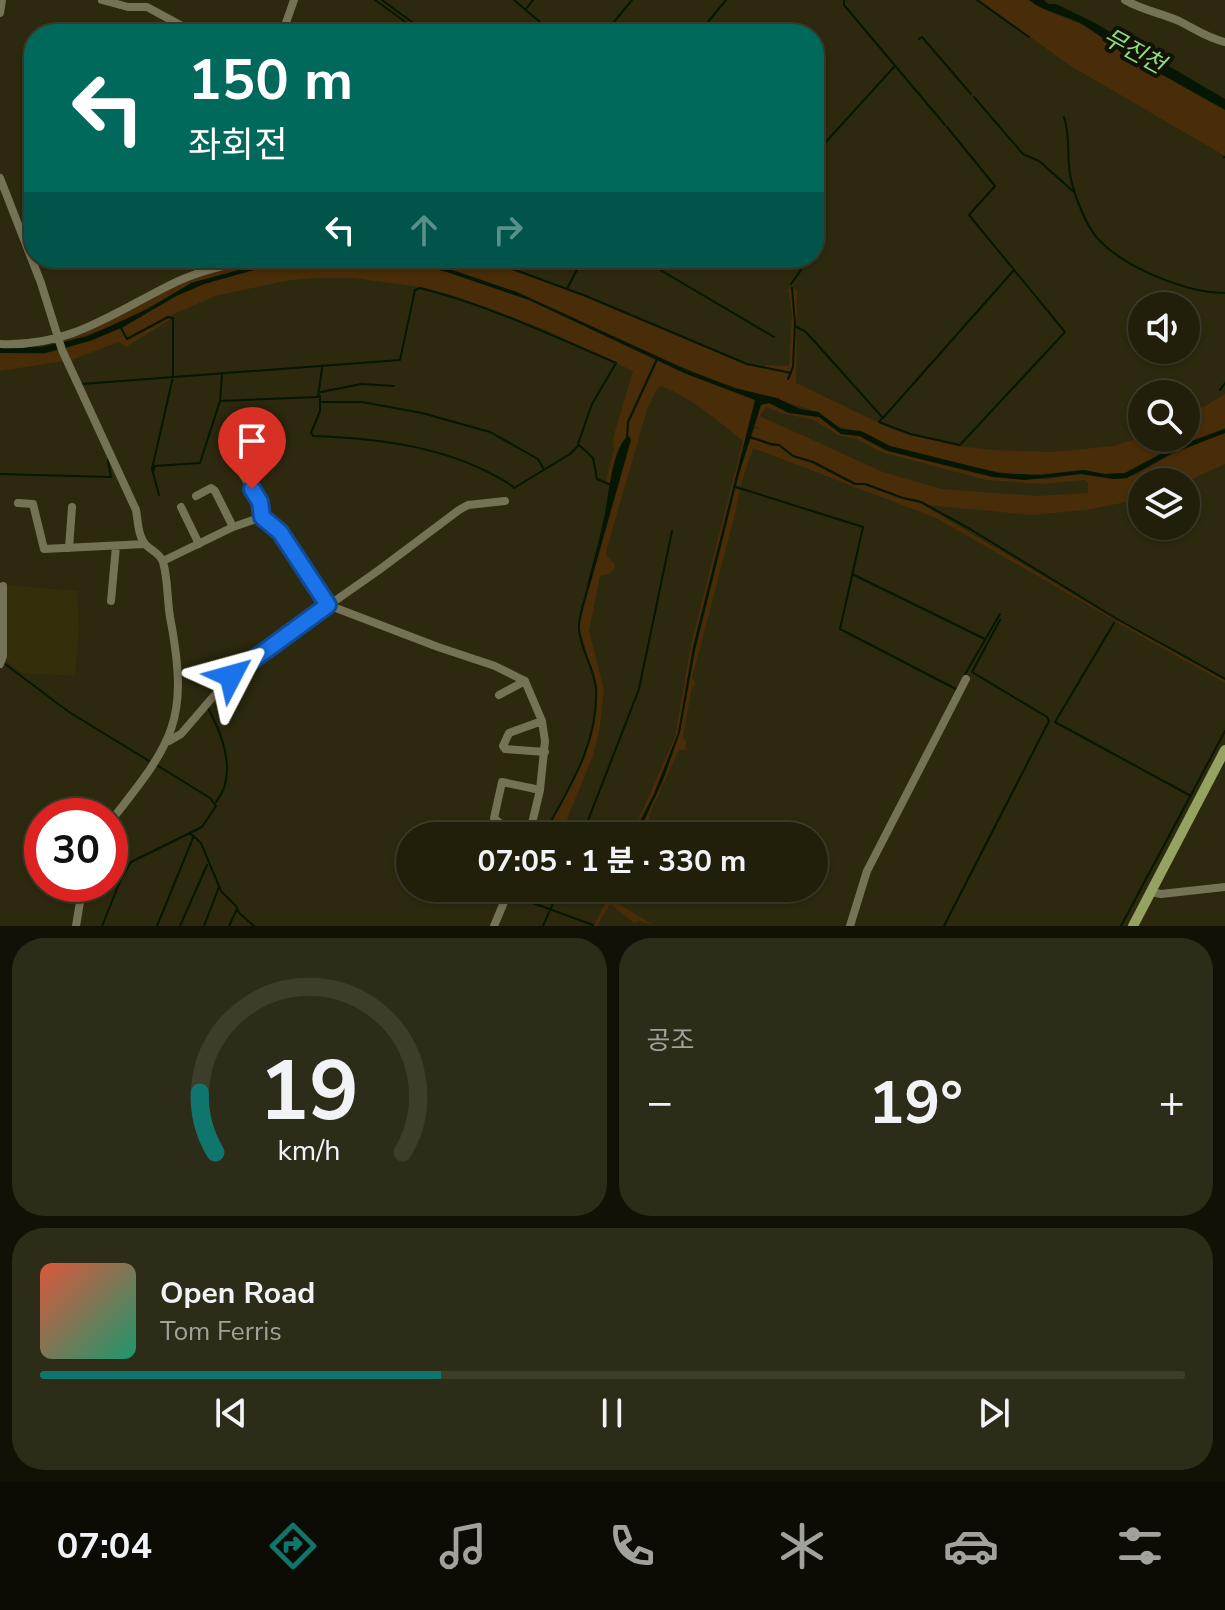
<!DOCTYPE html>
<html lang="ko">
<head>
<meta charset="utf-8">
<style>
  body { margin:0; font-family:"Nunito Sans","Noto Sans KR",sans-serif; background:#2d2c18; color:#f1f3f6; height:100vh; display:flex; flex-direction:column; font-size:30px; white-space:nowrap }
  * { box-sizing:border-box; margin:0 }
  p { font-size:26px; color:#a2a29c }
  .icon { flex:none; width:44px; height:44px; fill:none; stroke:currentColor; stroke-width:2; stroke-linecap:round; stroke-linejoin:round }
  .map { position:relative; height:926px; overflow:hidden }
  .sheet { display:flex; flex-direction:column; gap:12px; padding:12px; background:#121106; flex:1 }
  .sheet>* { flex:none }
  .top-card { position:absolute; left:24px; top:24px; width:800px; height:244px; border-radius:32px; box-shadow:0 2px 6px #0004,0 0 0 2px #3e3d2b; background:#00695c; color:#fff; overflow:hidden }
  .buttons { position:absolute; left:1128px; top:292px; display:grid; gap:16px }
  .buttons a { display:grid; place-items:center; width:72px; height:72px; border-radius:50%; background:#211f0a; box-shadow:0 2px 6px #0004,0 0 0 2px #3e3d2b; font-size:40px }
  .speed { position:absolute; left:24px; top:798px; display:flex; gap:16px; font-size:40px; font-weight:700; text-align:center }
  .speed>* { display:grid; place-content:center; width:104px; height:104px; border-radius:50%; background:#211f0a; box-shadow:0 2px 6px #0004,0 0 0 2px #3e3d2b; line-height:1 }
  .speed .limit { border:12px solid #d22; background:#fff; color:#111 }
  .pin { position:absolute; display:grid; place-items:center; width:68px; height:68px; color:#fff; margin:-82px -34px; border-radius:50% 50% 50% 0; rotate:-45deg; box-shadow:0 0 8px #0007 }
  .pin .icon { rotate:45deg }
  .me { position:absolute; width:88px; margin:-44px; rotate:51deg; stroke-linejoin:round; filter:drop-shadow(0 0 6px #0008) }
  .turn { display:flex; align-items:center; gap:28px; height:168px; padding:0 32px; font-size:36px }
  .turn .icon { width:104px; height:104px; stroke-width:2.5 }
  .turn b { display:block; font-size:56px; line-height:68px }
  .lanes { display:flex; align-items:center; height:76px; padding:0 32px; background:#0003; justify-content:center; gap:40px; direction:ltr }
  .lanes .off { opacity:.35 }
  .big { font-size:60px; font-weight:700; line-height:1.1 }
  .sheet .card { flex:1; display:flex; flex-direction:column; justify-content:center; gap:12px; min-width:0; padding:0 28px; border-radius:32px; background:#2d2c18 }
  .sheet .dial { align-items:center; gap:0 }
  .dial svg { height:208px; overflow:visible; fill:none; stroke:#3e3d2b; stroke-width:7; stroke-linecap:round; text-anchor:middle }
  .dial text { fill:#f1f3f6; stroke:none }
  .song { display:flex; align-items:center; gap:24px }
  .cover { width:96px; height:96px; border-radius:12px; background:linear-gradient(135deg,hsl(10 70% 55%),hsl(160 70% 35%)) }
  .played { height:8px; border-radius:4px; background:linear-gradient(90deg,#0f766e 35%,#3e3d2b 35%) }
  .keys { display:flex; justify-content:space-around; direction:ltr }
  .heat { display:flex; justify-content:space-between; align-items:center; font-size:44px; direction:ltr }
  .sheet .tiles { flex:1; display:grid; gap:12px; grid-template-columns:1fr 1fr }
  .card:last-child { grid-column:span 2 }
  .trip { position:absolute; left:396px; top:822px; width:432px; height:80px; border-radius:40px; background:#211f0a; box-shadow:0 2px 6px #0004,0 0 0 2px #3e3d2b; font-weight:700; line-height:80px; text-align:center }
  .menu { display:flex; height:128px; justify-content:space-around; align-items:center; background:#0d0c04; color:#a2a29c }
  .menu .icon { width:56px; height:56px }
  .menu .current { color:#0f766e }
  .menu b { font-size:36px; color:#f1f3f6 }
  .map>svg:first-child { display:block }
</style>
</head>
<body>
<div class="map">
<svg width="1225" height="926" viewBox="0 0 1225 926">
  <rect width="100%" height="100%" fill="#2c290e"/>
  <path fill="#332f0b" d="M7,585l70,6 2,36 -4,49 -54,-3 -14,-12z"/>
  <path fill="#492c08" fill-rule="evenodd" d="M979,0h50l9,7 43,17 45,30 8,9 9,1 72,39 10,7v46l-156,-91z
    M232,258h51l-92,26 -77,42 -52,17 -2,-10c60,-19 110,-60 172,-75z
    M298,258l38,7 21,-1 21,-5 45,5 106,36 127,59 -28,63 -2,15 -5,8 -11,39 -4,-3 8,-32 -1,-11 20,-67 -85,-40 -96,-36 -32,-8 -67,-9h-38l-30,3 -70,15 -43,19 -2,5 -44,27 -7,-5 -45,17 -3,4 -7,-14 56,-20 56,-33 37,-16z
    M408,258h76l102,39 157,66 19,4 5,-2 22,1 3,-53 -4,-24 5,-1 4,3 -1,92 96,46 66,17 36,4 59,2 60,-6 29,-9 44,1v-21l39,-23v34l-55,21 -45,24 -21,1 -20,-4 -63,6 -77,-14 -54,-16 -23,-12 -30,-8 -19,-14 -39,-12v-4l-4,3c-127,-33 -238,-112 -367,-141z
    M60,350l5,11 -65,10v-18l42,1z
    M658,360l94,38 4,5 -63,244 -15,86 -24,61 -23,42 44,-99 16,-92 52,-204c-21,-17 -55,-46 -82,-55l-4,3 -10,21 -40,138 -1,7 9,9v4l-5,6 -10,2 -11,55 15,58 -4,37 -7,30 -33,80 -4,-4 -13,4 41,-76 10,-34 2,-41 -17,-59 52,-189 -3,-1 1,-13z
    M769,403l20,10 30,4 22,17 18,2 25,14 109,27 54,2 34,-5 41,5 13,-4 38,-22 52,-20v31l-40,18h-43v17l-56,11 -55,5 -104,-10 -8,-5 -16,-3 -37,-14h-10l-43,-22 -19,-6 -16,-11 -10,-1 -16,-7 2,-8 6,1 -6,-4 6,-20zM766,407l15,6 33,7 24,15 19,4 24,13 105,28 56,4 43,-4 3,3v10l-51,3 -95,-7 -59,-17 -123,-56z
    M749,439c11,1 20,8 30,7l14,11 19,6 43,22h10l38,14 17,4 195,116 -1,1 -178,-102 -183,-70 -13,39 -4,-1z
    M735,489l5,1 -5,24 -43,164 4,6 -4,3 -9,50 3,5 -1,8h-6l-30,65v8l-12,13 26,-56 17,-48 15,-81z
    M1118,620l107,60v3l-109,-61z
    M612,888h3l-4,10 1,2 43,26 -16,-5 -5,2 -24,-19 -13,22h-3z"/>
  <path fill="#051702" d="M1029,0h15l4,4h8l39,19 130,76v11l-82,-46 -9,-1c-16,-13 -33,-28 -52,-39 -17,-9 -38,-12 -53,-24z
    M283,258h15l-94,26 -28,12 -53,31 -33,14 -45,12h-45v-5l42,-1 46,-11 60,-27 43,-26z
    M304,258l23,4 81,-4 41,11 68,23 170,78 47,18 43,10 23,11 18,3 23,17 20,2 29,15 109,27 42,2 43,-5 20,4 21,-1 45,-24 55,-20v4l-52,20 -46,25 -14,1 -32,-5 -56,6 -32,-3 -105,-26 -29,-15 -18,-2 -22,-17 -30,-4 -20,-10 -8,2 -23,72 -43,173 -15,82 -17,48 -26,56h-4l21,-42 24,-61 15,-86 62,-247 -71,-27 -155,-73 -82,-28 -51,-12 -18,-1 -21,5 -21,1z
    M628,436l3,4 -42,148 -2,-3c6,-22 12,-44 17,-67 5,-21 7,-68 24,-82z"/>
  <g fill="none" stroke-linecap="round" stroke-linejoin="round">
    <path stroke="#051702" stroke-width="2" d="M375,0l47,34
      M382,0l46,34
      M514,0l40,34
      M844,0v5l101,120
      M977,0l52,37
      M526,9l7,-9
      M604,34l28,-34
      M698,34l28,-34
      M919,39l3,-2 49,57
      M974,97l49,57 16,7 35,31
      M1064,117c7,20 2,42 7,62 4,18 16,50 29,62 26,27 87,52 125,52
      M814,155l80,-88
      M1224,157h1
      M502,258l-3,6 87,32 161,68 44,9
      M640,258l134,79
      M791,258l10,12 -10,14
      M567,289l16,-31
      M120,326l7,13 41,-22 5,1v59l-21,92 7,26
      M795,326l11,6 77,86 131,-148
      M788,379l5,-12 2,-44 -3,-35
      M82,384l318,-24 15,-70 5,-2c68,17 131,47 196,75l-24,41 -14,40 15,14 4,21 12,5
      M1220,390l5,-7
      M321,392l40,-8 33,2
      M320,396v15l-9,22 2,3c59,2 121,9 175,36 9,5 19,9 26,16l56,-34 8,-8
      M220,401l98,-4 4,-29
      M322,402h40l60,11 68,19 48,27 5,9
      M882,418l-3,4 31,12 50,11 105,-113 -96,-117 26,-29 -48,-59
      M748,437c12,2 20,8 31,8l14,11 20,6 42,22h10l38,14 18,4 49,27 147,90 108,60
      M627,438l1,-16 29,-63
      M154,470v-4l46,-3 20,-62 2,-26
      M0,474l111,3 -3,-17
      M736,487l127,40 -23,102 116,60
      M852,574l133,65
      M1114,623l-59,99 136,74
      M5,664l64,48 80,49
      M964,676l36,-62
      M208,708c15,28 30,67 8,94
      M190,833l11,10 20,48 15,15 3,7 15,13
      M543,836c25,-47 56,-92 53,-148 -2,-21 -16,-39 -17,-59 -1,-13 6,-29 9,-42
      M582,836l57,-147 33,-158
      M522,899l71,26
      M102,926l19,-47 10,-17 71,-35 14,-21 -6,-8 -55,-34
      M157,926l36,-88
      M180,926l27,-61
      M204,926l15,-39
      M229,926l8,-17
      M543,926l17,-38
      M944,926l105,-205 -2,-4 -75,-45 28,-52
      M1121,926l104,-195"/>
    <path stroke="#757356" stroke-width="8" d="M102,0l26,7h19l50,27
      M1125,0c17,10 36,13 54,21 16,8 28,17 46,21
      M0,13l2,-13
      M282,34l12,-34
      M0,178l41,105 21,67 74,160c2,11 2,27 10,35 6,6 14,8 17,17 5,17 4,37 7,55 20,105 3,125 -60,205
      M0,344c69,3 110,-29 168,-58 28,-15 59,-21 89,-28
      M243,475l17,27 2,15
      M196,496l15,-8 4,3 18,36
      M18,503l15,1 11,45 101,-5
      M181,507l18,37
      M69,548l3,-41
      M163,561l70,-34 29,-10 18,15 48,73 110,42 57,19 30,15 17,40 3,20 -5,49 -11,46
      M111,601l5,-55
      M0,664l3,-8v-70
      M499,695l26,-14
      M542,721l-33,12 -6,13 2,3 40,3
      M169,741l12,-7 50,-58 21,-17 127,-89 80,-60 9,-5 37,-4
      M515,836l-21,-18 8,-36 38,8
      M1151,892l10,2 64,-7
      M76,926l7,-42
      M494,926l16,-38
      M850,926l17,-55 99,-192"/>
    <path stroke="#95a261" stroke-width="10" d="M1133,926l92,-176"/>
  </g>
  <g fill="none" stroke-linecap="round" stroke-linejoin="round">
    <defs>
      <path id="route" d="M231,676l97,-71 -48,-73 -18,-15 -2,-15 -8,-13"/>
    </defs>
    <use href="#route" stroke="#114b97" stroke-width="20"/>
    <use href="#route" stroke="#1a73e8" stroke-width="14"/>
  </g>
  <g text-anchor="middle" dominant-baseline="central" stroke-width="8" stroke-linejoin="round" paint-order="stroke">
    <g font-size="24" font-style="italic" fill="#8ede7a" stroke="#121106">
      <text transform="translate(1134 51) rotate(29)">무진천</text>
    </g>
  </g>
</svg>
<div class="buttons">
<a><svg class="icon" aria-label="sound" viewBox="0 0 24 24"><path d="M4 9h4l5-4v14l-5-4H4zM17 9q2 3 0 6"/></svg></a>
<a><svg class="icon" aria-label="search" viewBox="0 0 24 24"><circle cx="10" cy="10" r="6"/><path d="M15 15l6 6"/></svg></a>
<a><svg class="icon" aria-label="layers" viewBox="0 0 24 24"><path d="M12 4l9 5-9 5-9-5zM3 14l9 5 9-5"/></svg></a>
</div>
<div class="speed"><div class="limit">30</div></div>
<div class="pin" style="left:252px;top:489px;background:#d93025"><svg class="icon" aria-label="arrive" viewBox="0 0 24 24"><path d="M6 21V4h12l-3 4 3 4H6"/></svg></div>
<svg class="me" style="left:231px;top:676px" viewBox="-20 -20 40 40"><path d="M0-17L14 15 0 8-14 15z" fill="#1a73e8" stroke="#fff" stroke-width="4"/></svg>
<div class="trip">07:05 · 1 분 · 330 m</div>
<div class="top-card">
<div class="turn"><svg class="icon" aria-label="left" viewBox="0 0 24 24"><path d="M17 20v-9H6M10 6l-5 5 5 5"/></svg><div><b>150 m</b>좌회전</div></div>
<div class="lanes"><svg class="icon" aria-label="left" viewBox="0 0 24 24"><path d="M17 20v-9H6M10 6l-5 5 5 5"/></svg><svg class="icon off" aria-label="ahead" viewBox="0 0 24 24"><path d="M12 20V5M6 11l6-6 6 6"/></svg><svg class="icon off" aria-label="right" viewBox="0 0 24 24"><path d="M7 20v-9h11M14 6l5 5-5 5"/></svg></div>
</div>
</div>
<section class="sheet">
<div class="tiles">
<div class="card dial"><svg viewBox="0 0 100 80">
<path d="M14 69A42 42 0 1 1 86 69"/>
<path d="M14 69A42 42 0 0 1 8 46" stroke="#0f766e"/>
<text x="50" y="56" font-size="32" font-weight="700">19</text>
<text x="50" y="72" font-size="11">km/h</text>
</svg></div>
<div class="card"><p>공조</p>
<div class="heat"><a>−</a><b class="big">19°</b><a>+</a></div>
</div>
<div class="card">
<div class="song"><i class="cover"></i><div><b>Open Road</b><p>Tom Ferris</p></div></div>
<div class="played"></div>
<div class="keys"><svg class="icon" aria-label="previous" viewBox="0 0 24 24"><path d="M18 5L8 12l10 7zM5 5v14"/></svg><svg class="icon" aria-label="pause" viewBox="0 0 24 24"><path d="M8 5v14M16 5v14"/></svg><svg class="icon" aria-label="next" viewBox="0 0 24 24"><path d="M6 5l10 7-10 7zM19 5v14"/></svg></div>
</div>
</div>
</section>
<nav class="menu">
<b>07:04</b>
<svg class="icon current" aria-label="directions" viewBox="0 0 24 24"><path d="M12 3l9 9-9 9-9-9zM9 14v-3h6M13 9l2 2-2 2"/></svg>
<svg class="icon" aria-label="music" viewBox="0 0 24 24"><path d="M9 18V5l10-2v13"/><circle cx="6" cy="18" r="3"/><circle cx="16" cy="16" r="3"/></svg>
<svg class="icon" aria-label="phone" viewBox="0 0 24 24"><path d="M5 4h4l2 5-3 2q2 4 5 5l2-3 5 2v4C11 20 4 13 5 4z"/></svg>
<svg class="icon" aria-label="climate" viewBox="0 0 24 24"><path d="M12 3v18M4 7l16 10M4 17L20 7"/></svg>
<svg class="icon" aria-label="car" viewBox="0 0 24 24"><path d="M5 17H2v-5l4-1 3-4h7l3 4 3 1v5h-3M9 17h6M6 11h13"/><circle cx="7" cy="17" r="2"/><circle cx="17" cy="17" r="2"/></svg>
<svg class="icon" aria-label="filters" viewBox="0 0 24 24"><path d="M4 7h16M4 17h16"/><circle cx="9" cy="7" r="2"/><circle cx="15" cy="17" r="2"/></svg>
</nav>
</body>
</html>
